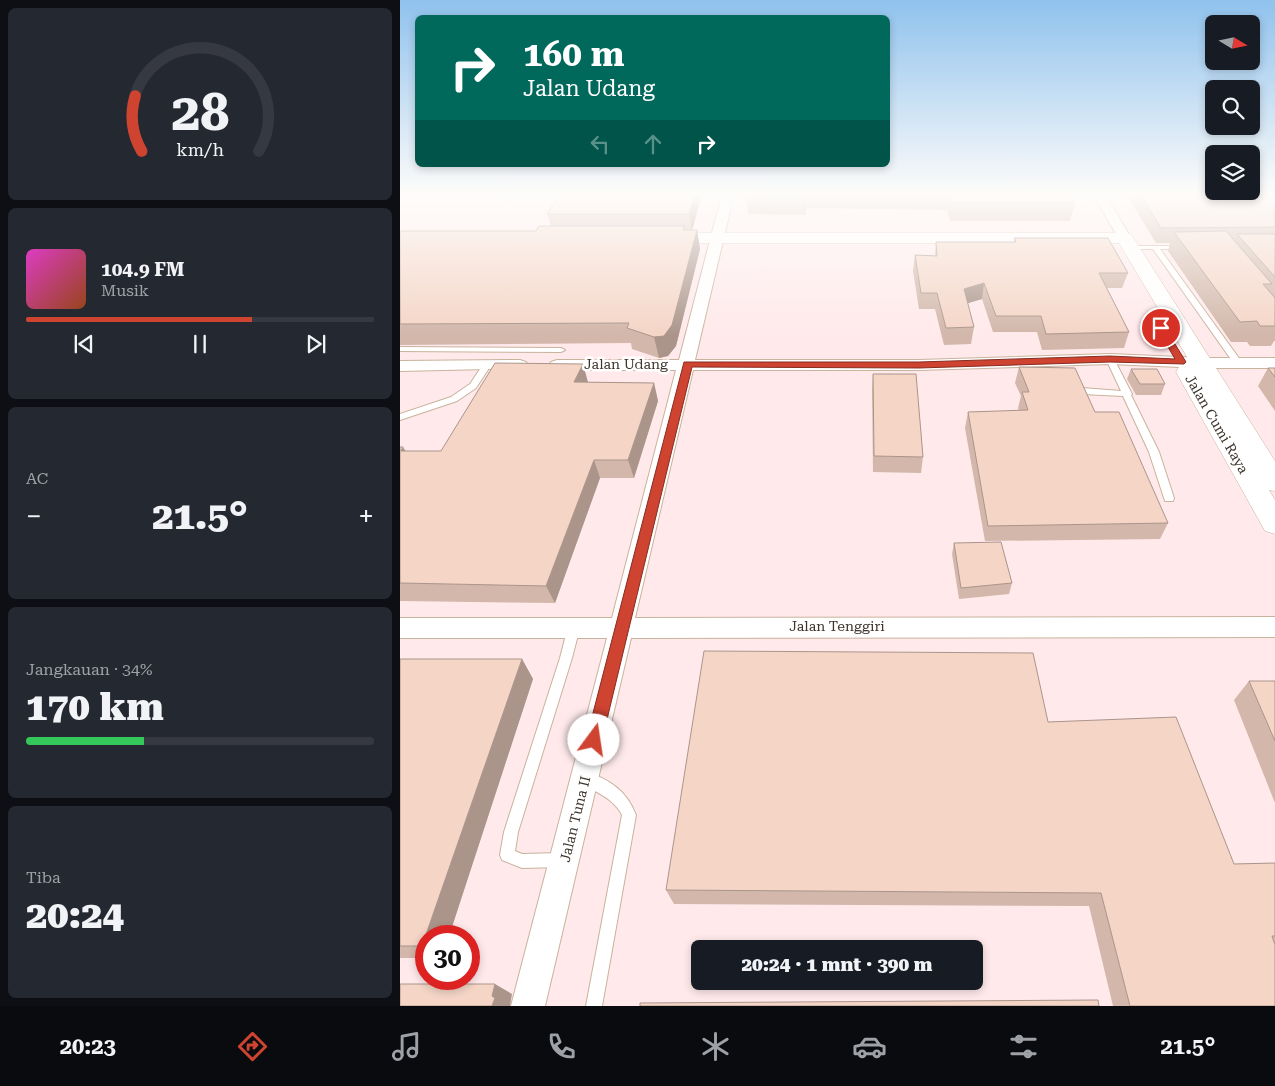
<!DOCTYPE html>
<html lang="id">
<head>
<meta charset="utf-8">
<style>
  body { margin:0; font-family:"Roboto Serif",serif; background:#242831; color:#f1f3f6; height:100vh; display:flex; flex-direction:column; font-size:19px; white-space:nowrap }
  * { box-sizing:border-box; margin:0 }
  p { font-size:16px; color:#9ea1a6 }
  .icon { flex:none; width:28px; height:28px; fill:none; stroke:currentColor; stroke-width:2; stroke-linecap:round; stroke-linejoin:round }
  .map { position:relative; flex:1; overflow:hidden }
  .drawer { display:flex; flex-direction:column; gap:8px; padding:8px; background:#0d0f14; width:400px }
  .drawer>* { flex:none }
  .banner { position:absolute; left:15px; top:15px; width:475px; height:152px; border-radius:8px; box-shadow:0 2px 8px #0003; background:#00695c; color:#fff; overflow:hidden }
  .needle { width:32px; rotate:100deg }
  .buttons { position:absolute; left:805px; top:15px; display:grid; gap:10px }
  .buttons a { display:grid; place-items:center; width:55px; height:55px; border-radius:8px; background:#171b24; box-shadow:0 2px 8px #0003; font-size:25px }
  .speed { position:absolute; left:15px; top:925px; display:flex; gap:10px; font-size:25px; font-weight:700; text-align:center }
  .speed>* { display:grid; place-content:center; width:65px; height:65px; border-radius:50%; background:#171b24; box-shadow:0 2px 8px #0003; line-height:1 }
  .speed .limit { border:8px solid #d22; background:#fff; color:#111 }
  .pin { position:absolute; display:grid; place-items:center; width:42px; height:42px; color:#fff; margin:-21px; border:2px solid #fff; border-radius:50%; box-shadow:0 1px 5px #0007 }
  .me { position:absolute; width:55px; margin:-28px; rotate:14deg; stroke-linejoin:round; filter:drop-shadow(0 0 4px #0008) }
  .turn { display:flex; align-items:center; gap:18px; height:105px; padding:0 25px; font-size:22px }
  .turn .icon { width:65px; height:65px; stroke-width:2.5 }
  .turn b { display:block; font-size:35px; line-height:42px }
  .lanes { display:flex; align-items:center; height:48px; padding:0 25px; background:#0003; justify-content:center; gap:25px; direction:ltr }
  .lanes .off { opacity:.35 }
  .big { font-size:38px; font-weight:800; line-height:1.1 }
  .drawer .tile { flex:1; display:flex; flex-direction:column; justify-content:center; gap:8px; min-width:0; padding:0 18px; border-radius:8px; background:#242831 }
  .drawer .dial { align-items:center; gap:0 }
  .dial svg { height:130px; overflow:visible; fill:none; stroke:#363941; stroke-width:7; stroke-linecap:round; text-anchor:middle }
  .dial text { fill:#f1f3f6; stroke:none }
  .song { display:flex; align-items:center; gap:15px }
  .cover { width:60px; height:60px; border-radius:8px; background:linear-gradient(135deg,hsl(310 70% 55%),hsl(20 70% 35%)) }
  .played { height:5px; border-radius:2px; background:linear-gradient(90deg,#cf4331 65%,#363941 65%) }
  .keys { display:flex; justify-content:space-around; direction:ltr }
  .heat { display:flex; justify-content:space-between; align-items:center; font-size:28px; direction:ltr }
  .charge { height:8px; border-radius:4px; background:linear-gradient(90deg,#34c759 34%,#363941 0) }
  .trip { position:absolute; left:291px; top:940px; width:292px; height:50px; border-radius:8px; background:#171b24; box-shadow:0 2px 8px #0003; font-weight:800; line-height:50px; text-align:center }
  .menu { display:flex; height:80px; justify-content:space-around; align-items:center; background:#090b0e; color:#9ea1a6 }
  .menu .icon { width:35px; height:35px }
  .menu .current { color:#cf4331 }
  .menu b { font-size:22px; color:#f1f3f6 }
  main { display:flex; flex:1; min-height:0 }
  .map>svg:first-child { display:block }
</style>
</head>
<body>
<main>
<section class="drawer">
<div class="tile dial"><svg viewBox="0 0 100 80">
<path d="M14 69A42 42 0 1 1 86 69"/>
<path d="M14 69A42 42 0 0 1 10 35" stroke="#cf4331"/>
<text x="50" y="56" font-size="32" font-weight="700">28</text>
<text x="50" y="72" font-size="11">km/h</text>
</svg></div>
<div class="tile">
<div class="song"><i class="cover"></i><div><b>104.9 FM</b><p>Musik</p></div></div>
<div class="played"></div>
<div class="keys"><svg class="icon" aria-label="previous" viewBox="0 0 24 24"><path d="M18 5L8 12l10 7zM5 5v14"/></svg><svg class="icon" aria-label="pause" viewBox="0 0 24 24"><path d="M8 5v14M16 5v14"/></svg><svg class="icon" aria-label="next" viewBox="0 0 24 24"><path d="M6 5l10 7-10 7zM19 5v14"/></svg></div>
</div>
<div class="tile"><p>AC</p>
<div class="heat"><a>−</a><b class="big">21.5°</b><a>+</a></div>
</div>
<div class="tile"><p>Jangkauan · 34%</p><b class="big">170 km</b><div class="charge"></div></div>
<div class="tile"><p>Tiba</p><b class="big">20:24</b></div>
</section>
<div class="map">
<svg width="875" height="1006" viewBox="0 0 875 1006">
  <rect width="100%" height="100%" fill="#fdf8f3"/>
  <path fill="#ffe9eb" fill-rule="evenodd" d="M0,194h875v812h-875zM26,936h43v43h-43zM300,949h275v32h-275z"/>
  <g fill="none" stroke-linecap="round" stroke-linejoin="round">
    <defs>
      <path id="lane" d="M728,246h56v2l-2,1h-22l81,112v4h-6l-82,-116h-23l-2,-1z
        M0,347l161,1 4,2 -4,2 -161,-1z
        M707,357h6l1,2 18,35 -1,1 28,57 15,46 -1,3h-8l-1,-3 -15,-46 -26,-56 -41,-2 -4,-3 4,-3 39,3 -15,-32z
        M84,363h3l4,2 -15,23 -19,13 -57,19v-6l51,-17 19,-13z
        M174,622l4,2 2,3 -8,31 -54,174 -3,19 7,3 39,-1 5,2 2,5 -2,5 -5,2 -39,1 -20,-8 -2,-5 4,-23 56,-174 8,-31 2,-3z
        M186,771c25,10 40,19 50,44l-34,191h-16l36,-191c-11,-22 -38,-25 -43,-37l2,-5z"/>
      <path id="street" d="M322,194h12l-39,166h224l191,-6 93,4h72v10h-72l-93,-4 -191,6h-226l-58,248 640,-1v20l-644,1 -86,368h-34l96,-368h-207v-20h212l64,-248h-119l-6,-2 -2,-3 2,-3 6,-2h122z
        M693,194h12l26,44 -1,3h-10z
        M120,360l6,2 2,3 -2,3 -126,3v-10z"/>
      <path id="secondary" d="M261,233h464l6,1 144,227v30l-6,-1 6,10v34l-10,-3 -89,-159 3,-5 8,-2 6,2 -74,-124h-458l-6,-1 -3,-4 3,-4z"/>
    </defs>
    <use href="#lane" stroke="#c8b39c" stroke-width="2"/>
    <use href="#street" stroke="#c8b39c" stroke-width="2"/>
    <use href="#secondary" stroke="#c8b39c" stroke-width="1"/>
    <use href="#lane" fill="#fff" fill-rule="evenodd"/>
    <use href="#street" fill="#fff" fill-rule="evenodd"/>
    <use href="#secondary" fill="#fff" fill-rule="evenodd"/>
  </g>
  <path fill="#d2b7aa" d="M160,194h142l-10,36h5l3,19 -24,97 -8,10 -9,2 -27,-9 -1,-6 -231,2v-114h136l15,-5 -4,-12z
    M347,194h323l5,9 -5,18h-120l-3,-11 -141,-2 -1,7 -57,-1 -2,-18z
    M729,194h146v147h-1l-3,5h-21l-3,-4h-16l-63,-91 2,-8h-14l-28,-46z
    M614,238l114,35 -6,15h-15l22,44 -5,16 -82,2 -5,-18h-44l-11,-33 -14,4 6,24 -3,17 -27,1 -9,-36h-16l-6,-38 2,-16 20,1 1,-14h78z
    M619,367l76,45 73,111 -8,16 -175,2 -20,-113 3,-16 51,-1 -1,-3 3,-12 -6,-13z
    M868,368h7v43l-17,-25z
    M731,369l34,15 -4,11h-25l-9,-16z
    M473,374l50,83 -2,16 -48,-1 -1,-82z
    M188,382l66,1 4,18 -24,77h-34l-45,125 -155,-2v-154l6,4h35z
    M554,543l58,40 -3,11 -50,5 -7,-45z
    M0,659h122l11,20 -84,257h-23v22h-26z
    M849,681h26v122l-41,-103z
    M648,722l186,142 41,-1v143h-162l-24,-100 -415,-2 -8,-14z"/>
  <path fill="#ab958b" d="M295,194h7l-10,37 -3,-17z
    M405,194l1,14 -1,7 -1,-18z
    M297,230l3,19 -24,97 -8,10 -9,2 -5,-21z
    M584,283l-2,16 -20,6 2,-16z
    M183,364l5,18 -8,18 -6,-18z
    M254,383l4,18 -24,77 -6,-18z
    M3,447l11,18 -13,-14z
    M194,460l6,18 -45,125 -9,-17z
    M122,659l11,20 -84,257h-23v13l-4,-3z
    M95,984l17,10 -2,12h-18v-10z"/>
  <path fill="#f4d5c6" stroke="#ab958b" d="M160,194h135l-6,20h-142z
    M347,194h58l-1,3 -58,-1z
    M549,194h121l5,9h-123z
    M740,194h135v33l-114,1z
    M139,226h145l-1,4h14l-25,95 -8,11 -10,1 -27,-9 2,-5 -229,1v-93h136z
    M826,231l46,53h-9l12,14v28h-15l-3,-5 -17,1 -66,-90z
    M837,234h38v43z
    M614,238h94l20,35h-29l30,59 -83,2 -5,-18h-45l-12,-33 -20,6 10,38 -28,1 -9,-35h-16l-6,-38 22,1 -1,-14h80z
    M95,363l88,1 -9,18 80,1 -26,77h-34l-48,126 -146,-3v-136h3l-2,4h40z
    M619,367l56,1 20,44h24l49,111 -180,3 -20,-114 60,-2 -6,-18h7z
    M868,368h7v9z
    M731,369h26l8,15h-25z
    M473,374h43l7,83 -49,-1z
    M601,542l11,41 -51,5 -7,-45z
    M304,651l329,2 15,69 128,-5 58,147 41,-1v73h-3l3,9v61h-145l-29,-113 -435,-3z
    M0,659h122l-100,287h-22z
    M849,681h26v60z
    M0,984h95l-3,12 3,2 -3,8h-92z
    M698,1000l1,6h-459v-3z"/>
  <linearGradient id="sky" x2="0" y2="1"><stop stop-color="#8fc2ed"/><stop offset="0.58" stop-color="#fefcfa"/><stop offset="1" stop-color="#fefcfa" stop-opacity="0"/></linearGradient>
  <rect width="875" height="335" fill="url(#sky)"/>
  <path fill="#cf4331" stroke="#872c20" d="M761,325l4,3 21,34 -2,2 -74,-2 -191,6 -227,-1 -90,373 -3,5 -5,2 -5,-2 -3,-5 98,-378h235l191,-6 65,3 -18,-31z"/>
  <g text-anchor="middle" dominant-baseline="central" stroke-width="5" stroke-linejoin="round" paint-order="stroke">
    <g font-size="14" fill="#3d342b" stroke="#fff">
      <text x="226" y="364">Jalan Udang</text>
      <text transform="translate(817 424) rotate(60)">Jalan Cumi Raya</text>
      <text x="437" y="626">Jalan Tenggiri</text>
      <text transform="translate(175 819) rotate(-76)">Jalan Tuna II</text>
    </g>
  </g>
</svg>
<div class="buttons">
<a><svg class="needle" viewBox="-14 -14 28 28"><path d="M0-13l5 13h-10z" fill="#e53935"/><path d="M0 13l5-13h-10z" fill="#9ea1a6"/></svg></a>
<a><svg class="icon" aria-label="search" viewBox="0 0 24 24"><circle cx="10" cy="10" r="6"/><path d="M15 15l6 6"/></svg></a>
<a><svg class="icon" aria-label="layers" viewBox="0 0 24 24"><path d="M12 4l9 5-9 5-9-5zM3 14l9 5 9-5"/></svg></a>
</div>
<div class="speed"><div class="limit">30</div></div>
<div class="pin" style="left:761px;top:328px;background:#d93025"><svg class="icon" aria-label="arrive" viewBox="0 0 24 24"><path d="M6 21V4h12l-3 4 3 4H6"/></svg></div>
<svg class="me" style="left:194px;top:740px" viewBox="-20 -20 40 40"><circle r="19" fill="#fff"/><path d="M0-13L10 11 0 6-10 11z" fill="#cf4331"/></svg>
<div class="trip">20:24 · 1 mnt · 390 m</div>
<div class="banner">
<div class="turn"><svg class="icon" aria-label="right" viewBox="0 0 24 24"><path d="M7 20v-9h11M14 6l5 5-5 5"/></svg><div><b>160 m</b>Jalan Udang</div></div>
<div class="lanes"><svg class="icon off" aria-label="left" viewBox="0 0 24 24"><path d="M17 20v-9H6M10 6l-5 5 5 5"/></svg><svg class="icon off" aria-label="ahead" viewBox="0 0 24 24"><path d="M12 20V5M6 11l6-6 6 6"/></svg><svg class="icon" aria-label="right" viewBox="0 0 24 24"><path d="M7 20v-9h11M14 6l5 5-5 5"/></svg></div>
</div>
</div>
</main>
<nav class="menu">
<b>20:23</b>
<svg class="icon current" aria-label="directions" viewBox="0 0 24 24"><path d="M12 3l9 9-9 9-9-9zM9 14v-3h6M13 9l2 2-2 2"/></svg>
<svg class="icon" aria-label="music" viewBox="0 0 24 24"><path d="M9 18V5l10-2v13"/><circle cx="6" cy="18" r="3"/><circle cx="16" cy="16" r="3"/></svg>
<svg class="icon" aria-label="phone" viewBox="0 0 24 24"><path d="M5 4h4l2 5-3 2q2 4 5 5l2-3 5 2v4C11 20 4 13 5 4z"/></svg>
<svg class="icon" aria-label="climate" viewBox="0 0 24 24"><path d="M12 3v18M4 7l16 10M4 17L20 7"/></svg>
<svg class="icon" aria-label="car" viewBox="0 0 24 24"><path d="M5 17H2v-5l4-1 3-4h7l3 4 3 1v5h-3M9 17h6M6 11h13"/><circle cx="7" cy="17" r="2"/><circle cx="17" cy="17" r="2"/></svg>
<svg class="icon" aria-label="filters" viewBox="0 0 24 24"><path d="M4 7h16M4 17h16"/><circle cx="9" cy="7" r="2"/><circle cx="15" cy="17" r="2"/></svg>
<b>21.5°</b>
</nav>
</body>
</html>
